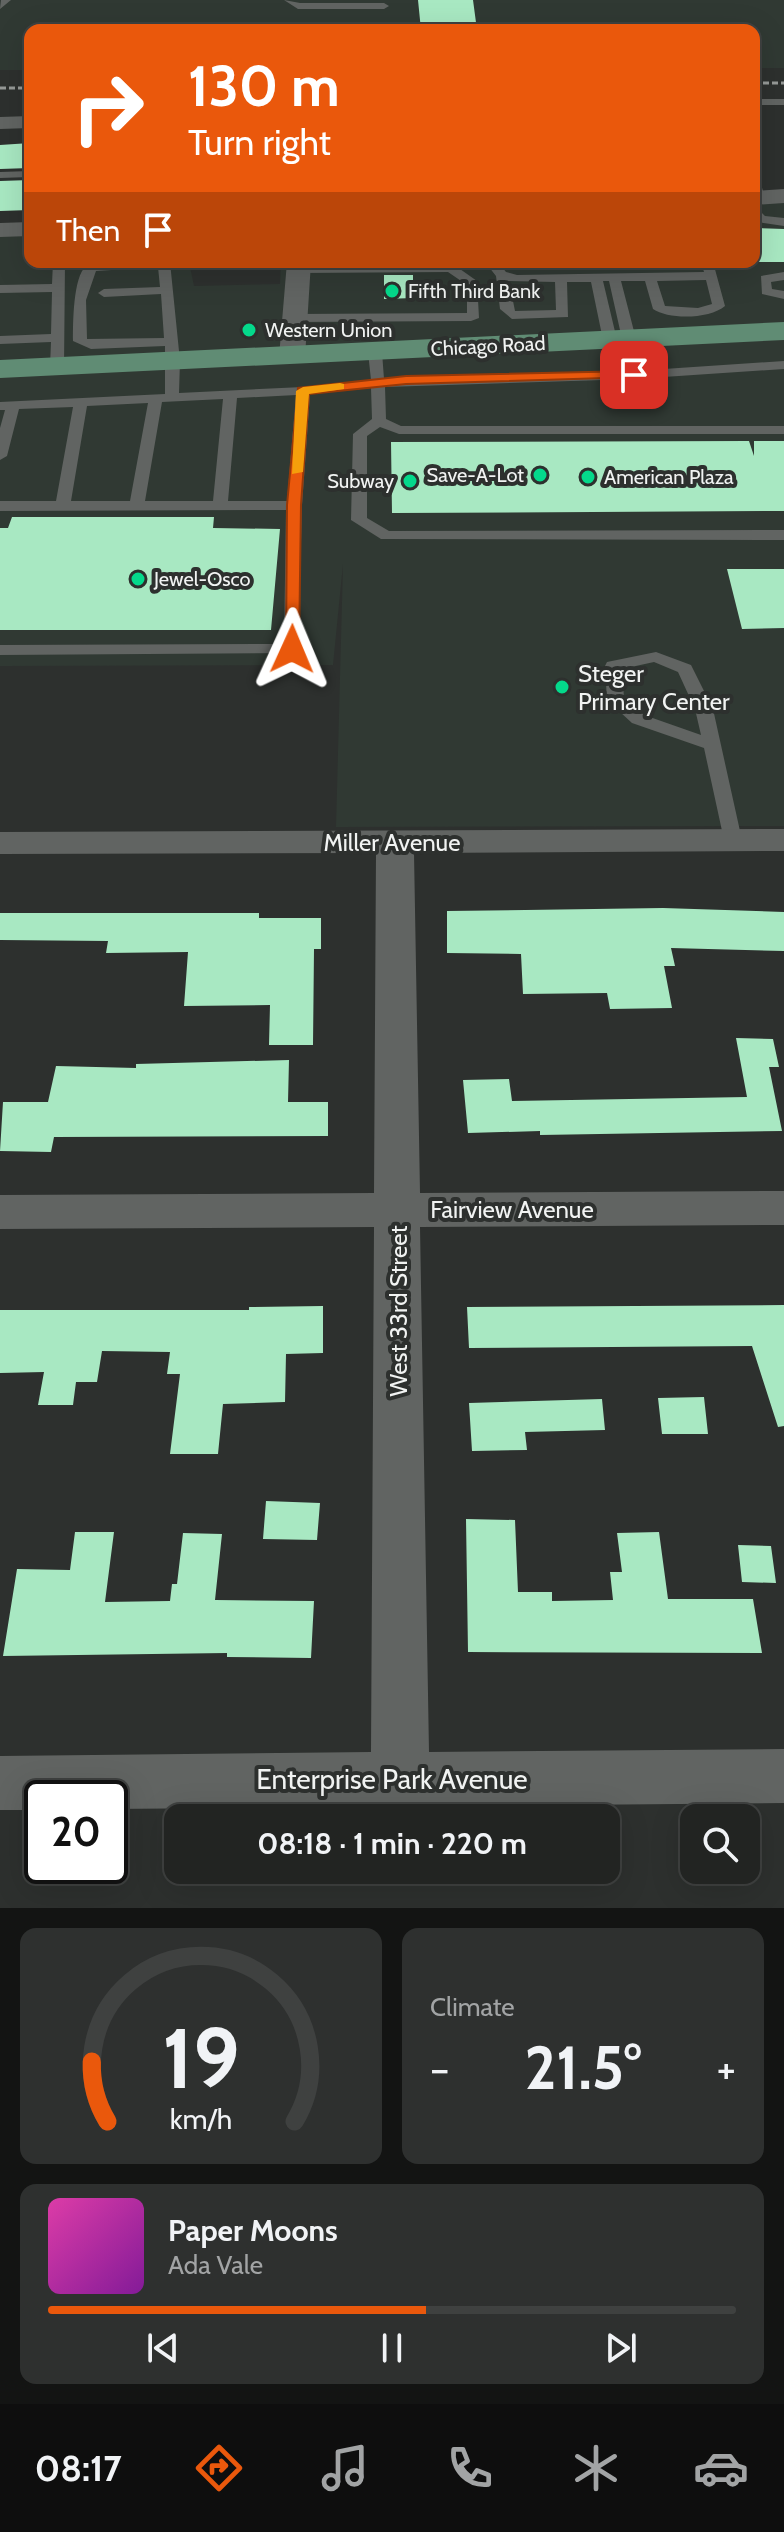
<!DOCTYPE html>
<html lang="en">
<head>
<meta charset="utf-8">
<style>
  body { margin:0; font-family:Cabin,sans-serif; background:#2e302f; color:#f1f3f6; height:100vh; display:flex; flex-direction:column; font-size:30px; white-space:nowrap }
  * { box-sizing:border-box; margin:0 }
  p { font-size:26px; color:#a2a4a5 }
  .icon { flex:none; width:44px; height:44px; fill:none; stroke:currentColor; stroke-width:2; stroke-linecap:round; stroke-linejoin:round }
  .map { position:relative; height:1908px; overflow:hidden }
  .sheet { display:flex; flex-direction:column; gap:20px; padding:20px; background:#131413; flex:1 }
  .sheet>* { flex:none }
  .top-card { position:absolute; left:24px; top:24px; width:736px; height:244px; border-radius:16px; box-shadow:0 8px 32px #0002,0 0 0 2px #3f4140; background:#ea580c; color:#fff; overflow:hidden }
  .buttons { position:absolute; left:680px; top:1804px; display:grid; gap:16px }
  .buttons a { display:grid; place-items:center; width:80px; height:80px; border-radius:16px; background:#222422; box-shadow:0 8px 32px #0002,0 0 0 2px #3f4140; font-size:40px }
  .speed { position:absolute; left:24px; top:1780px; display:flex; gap:16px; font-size:40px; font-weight:700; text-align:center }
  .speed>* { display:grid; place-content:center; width:104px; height:104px; border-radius:50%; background:#222422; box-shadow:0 8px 32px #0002,0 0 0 2px #3f4140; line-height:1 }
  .speed .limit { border:4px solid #111; border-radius:12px; background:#fff; color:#111 }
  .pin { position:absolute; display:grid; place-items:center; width:68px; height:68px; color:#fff; margin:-34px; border-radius:16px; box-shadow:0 4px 12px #0006 }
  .me { position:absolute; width:88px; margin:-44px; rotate:1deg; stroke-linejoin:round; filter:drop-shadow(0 0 6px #0008) }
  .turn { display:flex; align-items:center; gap:28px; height:168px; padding:0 32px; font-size:36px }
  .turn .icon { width:104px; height:104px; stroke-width:2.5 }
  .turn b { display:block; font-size:56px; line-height:68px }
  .then { display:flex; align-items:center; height:76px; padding:0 32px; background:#0003; gap:16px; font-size:30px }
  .big { font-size:60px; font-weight:700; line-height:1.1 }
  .sheet .card { flex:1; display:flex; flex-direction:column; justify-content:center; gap:12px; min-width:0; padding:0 28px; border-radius:16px; background:#2e302f }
  .sheet .dial { align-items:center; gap:0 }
  .dial svg { height:208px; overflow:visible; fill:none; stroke:#3f4140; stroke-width:7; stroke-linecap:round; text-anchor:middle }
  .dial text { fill:#f1f3f6; stroke:none }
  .song { display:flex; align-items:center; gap:24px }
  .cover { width:96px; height:96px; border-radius:12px; background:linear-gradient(135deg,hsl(320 70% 55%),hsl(290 70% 35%)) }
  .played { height:8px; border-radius:4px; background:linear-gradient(90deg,#ea580c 55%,#3f4140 55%) }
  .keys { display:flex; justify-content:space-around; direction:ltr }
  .heat { display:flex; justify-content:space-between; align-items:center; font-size:44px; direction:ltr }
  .sheet .tiles { flex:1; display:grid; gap:20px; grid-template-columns:1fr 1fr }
  .card:last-child { grid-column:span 2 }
  .trip { position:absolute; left:164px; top:1804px; width:456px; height:80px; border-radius:16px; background:#222422; box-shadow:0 8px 32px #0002,0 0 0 2px #3f4140; font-weight:700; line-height:80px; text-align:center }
  .dock { display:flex; height:128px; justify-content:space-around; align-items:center; background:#0e0e0e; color:#a2a4a5 }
  .dock .icon { width:56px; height:56px }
  .dock .selected { color:#ea580c }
  .dock b { font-size:36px; color:#f1f3f6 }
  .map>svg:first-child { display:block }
</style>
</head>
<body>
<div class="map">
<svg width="784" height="1908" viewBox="0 0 784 1908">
  <rect width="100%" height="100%" fill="#2d302e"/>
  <path fill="#303933" d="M0,0h784v68h-30v-38h-724v40h-30z
    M784,191v635l-448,1 7,-263 -10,101 -333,1v-440l30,-1v37h159l5,24 86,-2 1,-22h473v-70z"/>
  <path fill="#a8e8c2" d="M418,0h55l4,30h-56z
    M30,143v25l-30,1v-24z
    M30,180v30l-30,1v-30z
    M754,228l30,1v33h-30z
    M384,275h29v23l-29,1z
    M749,441l5,15v-15h30v70l-392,2 -1,-71z
    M12,517h202l-1,11 67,1 -9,101h-271v-102h8z
    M727,569h57v59l-42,1z
    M663,908l121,4v39l-113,-3 4,18h-11l8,42 -62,1 -3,-16 -84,1 -2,-40 -74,-1v-42z
    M0,913h259v5h62v31h-7l-1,96h-44l1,-40 -86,1 4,-54 -82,1 2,-12 -108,-1z
    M736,1038l37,1 6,28h-10l13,64 -242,4v-4l-72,2 -5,-53 46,-1 3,22 235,-4z
    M289,1060l-1,42h40v34l-274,1 -3,15 -51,-1 3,-49h45l8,-36 80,2v-4z
    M784,1305v121l-6,1 -26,-81 -283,2 -2,-41z
    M323,1306v47l-37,1 -1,48 -62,2 -5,50h-48l10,-80h-13l3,-22 -68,-1 -5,31h-21l-3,23h-35l6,-33 -44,1v-63h249v-3z
    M704,1397l4,37h-46l-4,-36z
    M602,1399l3,31 -80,2 2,18 -55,1 -3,-48z
    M266,1501l54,2 -3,37 -54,-1z
    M466,1519l49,1 3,72h34v9l61,-1 -3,-28h12l-5,-39 42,-1 9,67h85l9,54 -294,-1z
    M75,1532h39l-9,70 65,-1 2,-17h5l6,-51 39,1 -7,66 99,1 -3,57 -84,-1v-4l-224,3 14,-87 53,1z
    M738,1545l33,1 5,37 -34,-1z"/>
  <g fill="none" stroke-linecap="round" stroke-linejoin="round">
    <path fill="#616462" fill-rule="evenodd" d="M11,0l-11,9 1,-9z
      M284,0l16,3h84l5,3 -5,3h-86z
      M754,99h30v6h-30z
      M30,171v6l-30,1v-6z
      M754,177l6,3 5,19 -10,-2z
      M754,205l11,11 19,2v8l-27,-4z
      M53,262h12l-1,105 -7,4 -7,-4 1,-25 -51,2v-8l51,-2 1,-42 -52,1v-8l52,-1z
      M124,262h46l10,99 -1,32 124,-6 68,-7 -3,-28 7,-4 7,4 2,27 250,-8 150,-10v8l-150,10 -249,8 1,32 15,7h383v8h-385l-19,-7 -13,9v82l22,13 395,-1v10l-403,-1 -30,-19 2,-86 19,-15 -1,-31 -61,6 -8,111 -4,148 -298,2v-10l284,-1 2,-134 -286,1v-10h56l17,-94 -54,2 -12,47 -7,4v-32l5,-18h-5v-8l165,-8v-48l-74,3 -18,-8c0,-17 0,-64 13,-75 7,-6 30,-3 38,-4zM158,267l2,20 -56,2 -6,4 6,4 57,-3 3,44 -77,1 -1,-39 10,-29zM296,395l-9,106h-59l9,-103zM223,399l-10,102h-68l17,-99zM148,403l-18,98h-59l16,-95z
      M436,262h14l27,19 2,37 -8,3 -176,1 -6,-4 6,-4 172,-1v-28l-19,-13 -150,1 -6,-4 6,-4 139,-1z
      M485,262h13l8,10 11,3 187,-3 -3,-10h12l12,44c-15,13 -56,14 -72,3l-8,-28h-24l15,58 -7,4 -7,-4 -13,-58h-6l14,59 -7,4 -7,-4 -12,-58h-24l1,35 -56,2 -12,-10 -4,-33zM706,280l6,24 -14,4 -33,-2 -8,-25zM509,281l46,1 1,28 -41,1z
      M784,272v8l-13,2 1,7 12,2v8l-22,-5 -1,-18z
      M656,652l35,13 22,44 29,131 -2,4h-14l-2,-4 -20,-92 -72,-25 -25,-23 -2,-34 2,-4zM654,662l24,10 17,37 6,26 -57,-20 -20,-17 -2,-29z"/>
    <path fill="#616462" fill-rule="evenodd" d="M30,116v12l-30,1v-12z
      M784,189v14l-30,2v-14z
      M30,222v14l-30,1v-14z
      M287,262h24l-6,95 -4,6h-18l-4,-6z
      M784,829v22l-370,2 6,340 364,-2v34l-364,2 9,525 355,-3v54l-674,6v-11h-68v12h-42v-54l371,-4 3,-525 -374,2v-34l374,-2 2,-340 -376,1v-22z"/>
    <path fill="#608c74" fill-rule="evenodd" d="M784,322v18l-784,38v-18z"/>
    <path stroke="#969997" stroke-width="3" stroke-dasharray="6 3" stroke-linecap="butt" d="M754,83h30
      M0,88h30"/>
  </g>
  <path fill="#ea580c" stroke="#983908" stroke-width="2" d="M634,371l7,4 -2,2 -233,7 -97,10 -8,111 -2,144 -7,5 -6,-2 1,-147 11,-117 108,-12z"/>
  <path fill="#f59e0b" d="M340,383l4,1v5l-35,5 -6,78 -11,2 4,-83 7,-4z"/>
  <g fill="#04d98b" stroke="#2d302e" stroke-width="3">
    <circle cx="392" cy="291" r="8"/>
    <circle cx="249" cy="330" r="8"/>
    <circle cx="540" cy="475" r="8"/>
    <circle cx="588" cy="477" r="8"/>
    <circle cx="410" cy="481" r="8"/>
    <circle cx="138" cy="579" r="8"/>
    <circle cx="562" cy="687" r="8"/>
  </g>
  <g text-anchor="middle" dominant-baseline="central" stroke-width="8" stroke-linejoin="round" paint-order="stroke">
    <g font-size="20" fill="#f1f3f2" stroke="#2d302e" text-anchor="start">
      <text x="408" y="291">Fifth Third Bank</text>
      <text x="265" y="330">Western Union</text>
      <text x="524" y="475" text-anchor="end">Save-A-Lot</text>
      <text x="604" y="477">American Plaza</text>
      <text x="394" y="481" text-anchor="end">Subway</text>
      <text x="154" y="579">Jewel-Osco</text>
    </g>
    <g font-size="20" fill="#f1f3f2" stroke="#2d302e">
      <text transform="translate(488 346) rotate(-3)">Chicago Road</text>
    </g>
    <g font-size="24" fill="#f1f3f2" stroke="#2d302e" text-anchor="start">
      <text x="578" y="673">Steger<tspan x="578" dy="28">Primary Center</tspan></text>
    </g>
    <g font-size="24" fill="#f1f3f2" stroke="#2d302e">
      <text x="392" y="842">Miller Avenue</text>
      <text x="512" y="1209">Fairview Avenue</text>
      <text transform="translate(398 1311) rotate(-90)">West 33rd Street</text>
    </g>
    <g font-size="28" fill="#f1f3f2" stroke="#2d302e">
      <text x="392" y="1779">Enterprise Park Avenue</text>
    </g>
  </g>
</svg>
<div class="buttons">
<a><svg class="icon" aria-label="search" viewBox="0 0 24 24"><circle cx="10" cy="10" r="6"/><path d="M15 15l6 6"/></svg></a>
</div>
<div class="speed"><div class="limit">20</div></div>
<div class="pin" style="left:634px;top:375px;background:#d93025"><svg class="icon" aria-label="arrive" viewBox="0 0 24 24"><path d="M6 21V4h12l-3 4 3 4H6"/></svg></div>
<svg class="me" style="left:292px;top:649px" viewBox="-20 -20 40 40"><path d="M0-17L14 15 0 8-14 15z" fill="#ea580c" stroke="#fff" stroke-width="4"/></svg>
<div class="trip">08:18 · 1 min · 220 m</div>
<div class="top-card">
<div class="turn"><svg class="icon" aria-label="right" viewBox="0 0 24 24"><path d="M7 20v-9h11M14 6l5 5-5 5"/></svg><div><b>130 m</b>Turn right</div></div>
<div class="then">Then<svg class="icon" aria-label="arrive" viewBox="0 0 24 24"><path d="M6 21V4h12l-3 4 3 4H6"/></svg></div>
</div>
</div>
<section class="sheet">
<div class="tiles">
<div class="card dial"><svg viewBox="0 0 100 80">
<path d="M14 69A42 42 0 1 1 86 69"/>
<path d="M14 69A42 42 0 0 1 8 46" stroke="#ea580c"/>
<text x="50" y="56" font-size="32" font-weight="700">19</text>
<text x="50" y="72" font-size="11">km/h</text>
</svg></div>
<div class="card"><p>Climate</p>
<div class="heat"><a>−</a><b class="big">21.5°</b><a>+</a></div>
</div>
<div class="card">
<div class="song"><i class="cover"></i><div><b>Paper Moons</b><p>Ada Vale</p></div></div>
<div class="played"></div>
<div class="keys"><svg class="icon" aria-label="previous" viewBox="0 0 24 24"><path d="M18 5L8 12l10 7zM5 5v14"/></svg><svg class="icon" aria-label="pause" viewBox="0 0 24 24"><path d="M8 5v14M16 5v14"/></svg><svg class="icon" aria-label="next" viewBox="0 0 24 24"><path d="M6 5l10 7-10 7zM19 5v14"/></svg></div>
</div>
</div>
</section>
<nav class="dock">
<b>08:17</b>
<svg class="icon selected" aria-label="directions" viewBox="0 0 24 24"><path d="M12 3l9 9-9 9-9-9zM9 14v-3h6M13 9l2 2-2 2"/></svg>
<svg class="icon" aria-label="music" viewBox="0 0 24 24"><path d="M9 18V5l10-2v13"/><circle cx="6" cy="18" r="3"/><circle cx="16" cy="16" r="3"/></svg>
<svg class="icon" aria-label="phone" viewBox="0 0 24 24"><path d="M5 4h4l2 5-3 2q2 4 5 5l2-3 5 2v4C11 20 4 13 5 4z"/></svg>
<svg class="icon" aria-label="climate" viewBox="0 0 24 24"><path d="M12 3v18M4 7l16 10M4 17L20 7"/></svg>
<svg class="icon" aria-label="car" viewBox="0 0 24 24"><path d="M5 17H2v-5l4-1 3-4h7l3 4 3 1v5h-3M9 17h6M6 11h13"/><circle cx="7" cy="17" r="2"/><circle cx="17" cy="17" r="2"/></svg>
</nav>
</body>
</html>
